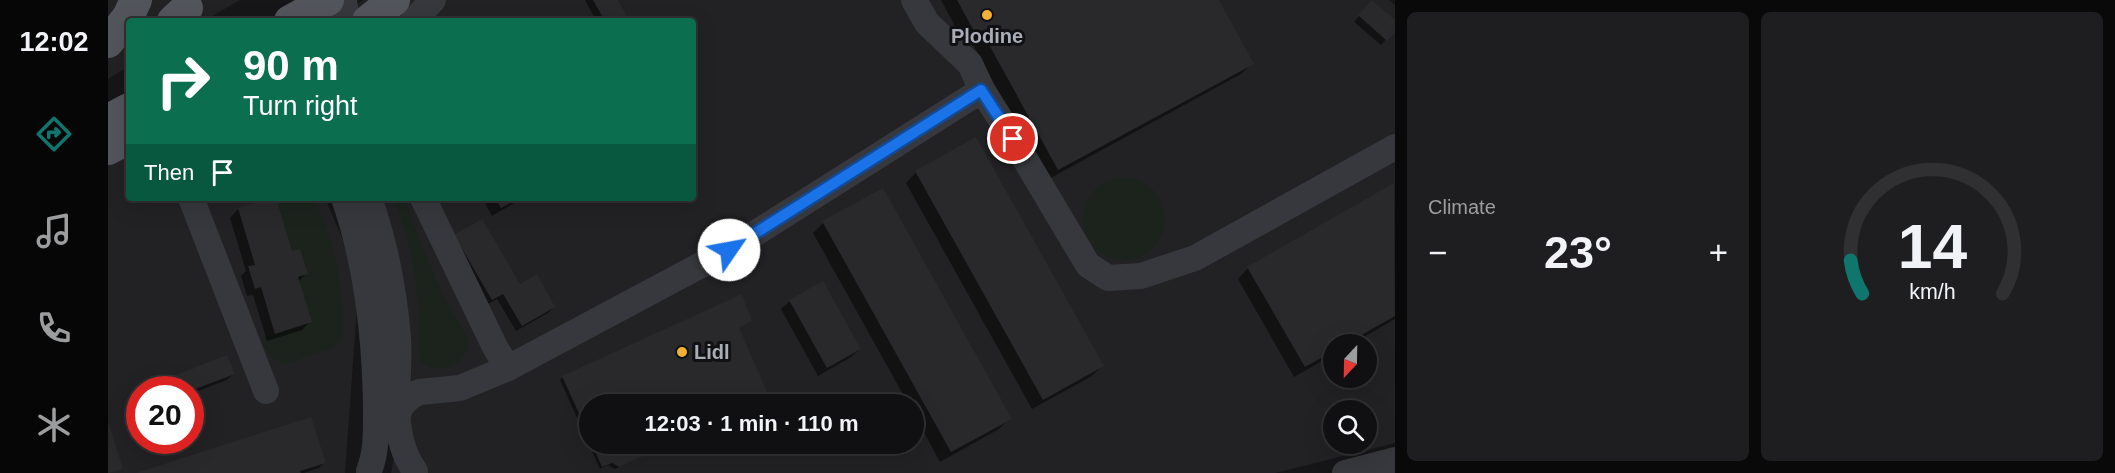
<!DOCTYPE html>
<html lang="en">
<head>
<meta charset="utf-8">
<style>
  body { margin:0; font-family:Helvetica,sans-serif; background:#1e1e20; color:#f1f3f6; height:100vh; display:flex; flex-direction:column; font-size:22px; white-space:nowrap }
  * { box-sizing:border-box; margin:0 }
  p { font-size:20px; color:#9c9d9f }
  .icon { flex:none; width:33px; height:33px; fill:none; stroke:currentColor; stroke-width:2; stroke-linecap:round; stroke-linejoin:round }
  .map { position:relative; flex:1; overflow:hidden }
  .sheet { display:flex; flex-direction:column; gap:12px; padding:12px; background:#09090a; width:720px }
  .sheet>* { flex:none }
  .banner { position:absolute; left:18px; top:18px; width:570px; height:183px; border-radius:6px; box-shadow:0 6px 24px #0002,0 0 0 2px #303032; background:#0b6e4f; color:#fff; overflow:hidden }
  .needle { width:39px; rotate:202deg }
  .fabs { position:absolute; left:1215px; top:334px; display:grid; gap:12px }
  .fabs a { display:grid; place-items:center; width:54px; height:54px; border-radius:50%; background:#101012; box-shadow:0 6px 24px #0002,0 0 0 2px #303032; font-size:30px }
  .speed { position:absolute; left:18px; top:376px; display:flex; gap:12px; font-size:30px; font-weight:700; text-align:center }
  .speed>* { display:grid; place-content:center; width:78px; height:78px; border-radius:50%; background:#101012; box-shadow:0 6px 24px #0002,0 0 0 2px #303032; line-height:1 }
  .speed .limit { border:9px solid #d22; background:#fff; color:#111 }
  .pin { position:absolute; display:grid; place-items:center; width:51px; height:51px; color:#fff; margin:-26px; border:3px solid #fff; border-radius:50%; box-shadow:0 2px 6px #0007 }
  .me { position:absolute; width:66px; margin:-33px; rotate:57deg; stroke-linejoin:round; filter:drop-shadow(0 0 4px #0008) }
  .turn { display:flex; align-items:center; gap:21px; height:126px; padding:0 18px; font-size:27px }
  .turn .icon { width:78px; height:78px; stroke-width:2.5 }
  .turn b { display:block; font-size:42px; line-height:51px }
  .then { display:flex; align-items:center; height:57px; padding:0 18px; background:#0003; gap:12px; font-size:22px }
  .big { font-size:45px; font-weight:700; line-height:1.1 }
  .sheet .widget { flex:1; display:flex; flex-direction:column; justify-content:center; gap:9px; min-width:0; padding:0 21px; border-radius:9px; background:#1e1e20 }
  .sheet .dial { align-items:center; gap:0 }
  .dial svg { height:156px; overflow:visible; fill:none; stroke:#303032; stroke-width:7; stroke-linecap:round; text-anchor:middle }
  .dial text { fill:#f1f3f6; stroke:none }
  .heat { display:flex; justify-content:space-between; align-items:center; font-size:33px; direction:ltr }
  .sheet .tiles { flex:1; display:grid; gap:12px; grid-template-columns:repeat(2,1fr) }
  .trip { position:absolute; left:471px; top:394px; width:345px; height:60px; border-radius:30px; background:#101012; box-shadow:0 6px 24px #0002,0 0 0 2px #303032; font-weight:700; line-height:60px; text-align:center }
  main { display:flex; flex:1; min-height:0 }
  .tab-bar { display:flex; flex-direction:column; width:108px; justify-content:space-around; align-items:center; background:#060607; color:#9c9d9f }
  .tab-bar .icon { width:42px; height:42px }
  .tab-bar .active { color:#0f766e }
  .tab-bar b { font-size:27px; color:#f1f3f6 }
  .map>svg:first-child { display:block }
</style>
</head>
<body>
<main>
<nav class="tab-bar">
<b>12:02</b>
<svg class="icon active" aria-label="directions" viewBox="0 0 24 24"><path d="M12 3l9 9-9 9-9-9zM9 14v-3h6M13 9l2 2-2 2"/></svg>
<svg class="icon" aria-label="music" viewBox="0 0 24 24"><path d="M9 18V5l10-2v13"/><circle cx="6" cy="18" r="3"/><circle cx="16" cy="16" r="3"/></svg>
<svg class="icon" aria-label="phone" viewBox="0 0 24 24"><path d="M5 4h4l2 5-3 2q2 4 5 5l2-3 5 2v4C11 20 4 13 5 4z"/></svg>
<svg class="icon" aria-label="climate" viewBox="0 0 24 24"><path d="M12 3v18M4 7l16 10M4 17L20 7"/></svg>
</nav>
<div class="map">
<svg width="1287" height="473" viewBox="0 0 1287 473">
  <rect width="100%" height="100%" fill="#161618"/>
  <path fill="#222225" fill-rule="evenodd" d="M0,0h132l-36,21h-75v45l-21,13z
    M256,0h1025l6,5v438l-120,30h-884l8,-42 -25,-233h319v-177h-369zM1226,345h32v33h-32zM482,405h324v39h-324zM1226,411h32v33h-32z
    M21,141v57h196l23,54 9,55 -12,166h-237v-323zM32,390h50v51h-50z"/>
  <path fill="#1c231d" d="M975 219a41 41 0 1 1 82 0a41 41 0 1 1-82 0Z
    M168,198h37c23,43 32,94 29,142l-8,7 -48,17c-15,-4 -20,-12 -25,-26l51,-16 -14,-45 10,-3 -8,-25 -8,2z
    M286,198h10c15,40 29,80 50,117 5,8 15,20 14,29 0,11 -14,23 -24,24 -6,2 -16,-1 -21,-5 -6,-7 -4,-35 -4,-45 -2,-42 -9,-81 -25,-120z"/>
  <path fill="#0007" d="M477,0h31l11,21h-31z
    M833,0h276l35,64 -11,10 -194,106 -77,-141 -6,4z
    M1258,8l29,14v7l-14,16 -27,-23z
    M808,172l186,194 -10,10 -60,33 -126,-226z
    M1286,185l1,134 -45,26h-16v9l-40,23 -56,-98 10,-11z
    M374,198h41l-31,18z
    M130,209l53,44 15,21 -8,8 12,40 -8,8 -35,11 -14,-46 -6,1 -6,-20 5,-5 -16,-53z
    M374,221l36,63 36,23 -6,6 -32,18 -19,-32 -14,8 -36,-63z
    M715,223l187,195 -11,11 -59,33 -26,-48v-9h-5l-96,-172z
    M682,301l70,48 -9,8 -33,19 -37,-67z
    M643,321l-14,8 29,65 -11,6 2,5h-167v39h70l1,3 -46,22 -7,-4 -8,4 -40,-89 3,-3z
    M125,374l-6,6 -37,14v-4h-25l-2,-5 6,-6z
    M216,463l-5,5 -15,5h-165z"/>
  <path fill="#29292c" d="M485,0h25l11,21h-24z
    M849,0h262l35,64 -196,106 -77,-140 -6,3z
    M1264,0l23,20v12l-8,9 -29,-26z
    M868,137l128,229 -61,34 -128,-229z
    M1286,183l1,133 -51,29h-10v6l-29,16 -58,-100z
    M775,188l129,231 -61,33 -129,-231z
    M163,198h5l16,53 8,-2 8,25 -10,3 14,45 -37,12 -14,-47 -6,2 -7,-23 7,-1 -17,-57z
    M387,198h24l-18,10z
    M374,219l38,65 17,-10 18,33 -33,19 -19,-32 -11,6 -38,-65z
    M715,281l38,68 -34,19 -38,-68z
    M634,294l10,27 -13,7 29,66 -12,5 3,6h-169v33l-28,-62z
    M119,355l8,19 -45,17 -18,-1 -4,-12z
    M203,417l15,46 -26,8 1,2h-165z
    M0,421l15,48 -14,4h-1z
    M484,444h70l1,3 -44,20 -7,-4 -10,4z"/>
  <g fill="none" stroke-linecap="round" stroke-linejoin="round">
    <path stroke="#37383d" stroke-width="26" d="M236,0l3,21
      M806,0l13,23 43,41 12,26 31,49 75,126 20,13 33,-2 54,-18 200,-111
      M305,21l20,-21
      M83,198l75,193
      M236,198c23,66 31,140 32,209 0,22 1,44 -7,64
      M261,198c16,45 25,92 29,139 3,44 -11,96 17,134
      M315,198l73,151 12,19
      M289,418l4,-12 10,-10 9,-4 40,-4 48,-20 221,-118 253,-160
      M1237,473l50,-13"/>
    <path stroke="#53555c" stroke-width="32" d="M65,21l14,-13
      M182,21l38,-21
      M260,21l26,-21
      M0,42l20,-25 8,-17
      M0,120l21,-11
      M0,149l21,-11"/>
  </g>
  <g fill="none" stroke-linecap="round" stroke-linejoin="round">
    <defs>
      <path id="route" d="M621,250l252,-160 32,49"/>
    </defs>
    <use href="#route" stroke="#114b97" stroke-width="15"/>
    <use href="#route" stroke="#1a73e8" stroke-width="10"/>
  </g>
  <g fill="#f2b134" stroke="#111113" stroke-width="2">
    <circle cx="879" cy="15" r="6"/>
    <circle cx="574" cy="352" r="6"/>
  </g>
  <g text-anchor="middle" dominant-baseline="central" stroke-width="6" stroke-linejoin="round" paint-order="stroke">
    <g font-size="20" font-weight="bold" fill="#a8adb8" stroke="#111113">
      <text x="879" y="36">Plodine</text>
      <text x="586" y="352" text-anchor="start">Lidl</text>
    </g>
  </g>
</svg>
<div class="fabs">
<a><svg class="needle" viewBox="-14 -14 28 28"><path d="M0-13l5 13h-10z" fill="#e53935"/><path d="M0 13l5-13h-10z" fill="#9c9d9f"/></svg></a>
<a><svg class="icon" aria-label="search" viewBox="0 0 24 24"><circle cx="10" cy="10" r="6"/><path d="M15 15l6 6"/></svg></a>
</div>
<div class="speed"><div class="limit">20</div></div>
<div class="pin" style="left:905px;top:139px;background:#d93025"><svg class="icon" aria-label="arrive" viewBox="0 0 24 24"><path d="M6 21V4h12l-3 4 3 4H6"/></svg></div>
<svg class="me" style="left:621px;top:250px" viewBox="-20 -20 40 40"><circle r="19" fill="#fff"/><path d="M0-13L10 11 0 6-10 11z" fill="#1a73e8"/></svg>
<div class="trip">12:03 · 1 min · 110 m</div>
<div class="banner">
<div class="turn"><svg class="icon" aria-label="right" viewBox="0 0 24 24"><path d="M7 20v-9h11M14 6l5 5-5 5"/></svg><div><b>90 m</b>Turn right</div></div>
<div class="then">Then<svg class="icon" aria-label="arrive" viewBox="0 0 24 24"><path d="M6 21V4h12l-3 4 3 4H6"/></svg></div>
</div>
</div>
<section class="sheet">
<div class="tiles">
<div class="widget"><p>Climate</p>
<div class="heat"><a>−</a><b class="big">23°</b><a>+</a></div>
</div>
<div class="widget dial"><svg viewBox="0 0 100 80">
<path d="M14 69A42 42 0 1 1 86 69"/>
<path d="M14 69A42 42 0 0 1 8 52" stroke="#0f766e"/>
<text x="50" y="56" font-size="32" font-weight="700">14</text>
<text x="50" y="72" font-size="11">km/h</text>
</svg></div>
</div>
</section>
</main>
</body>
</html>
